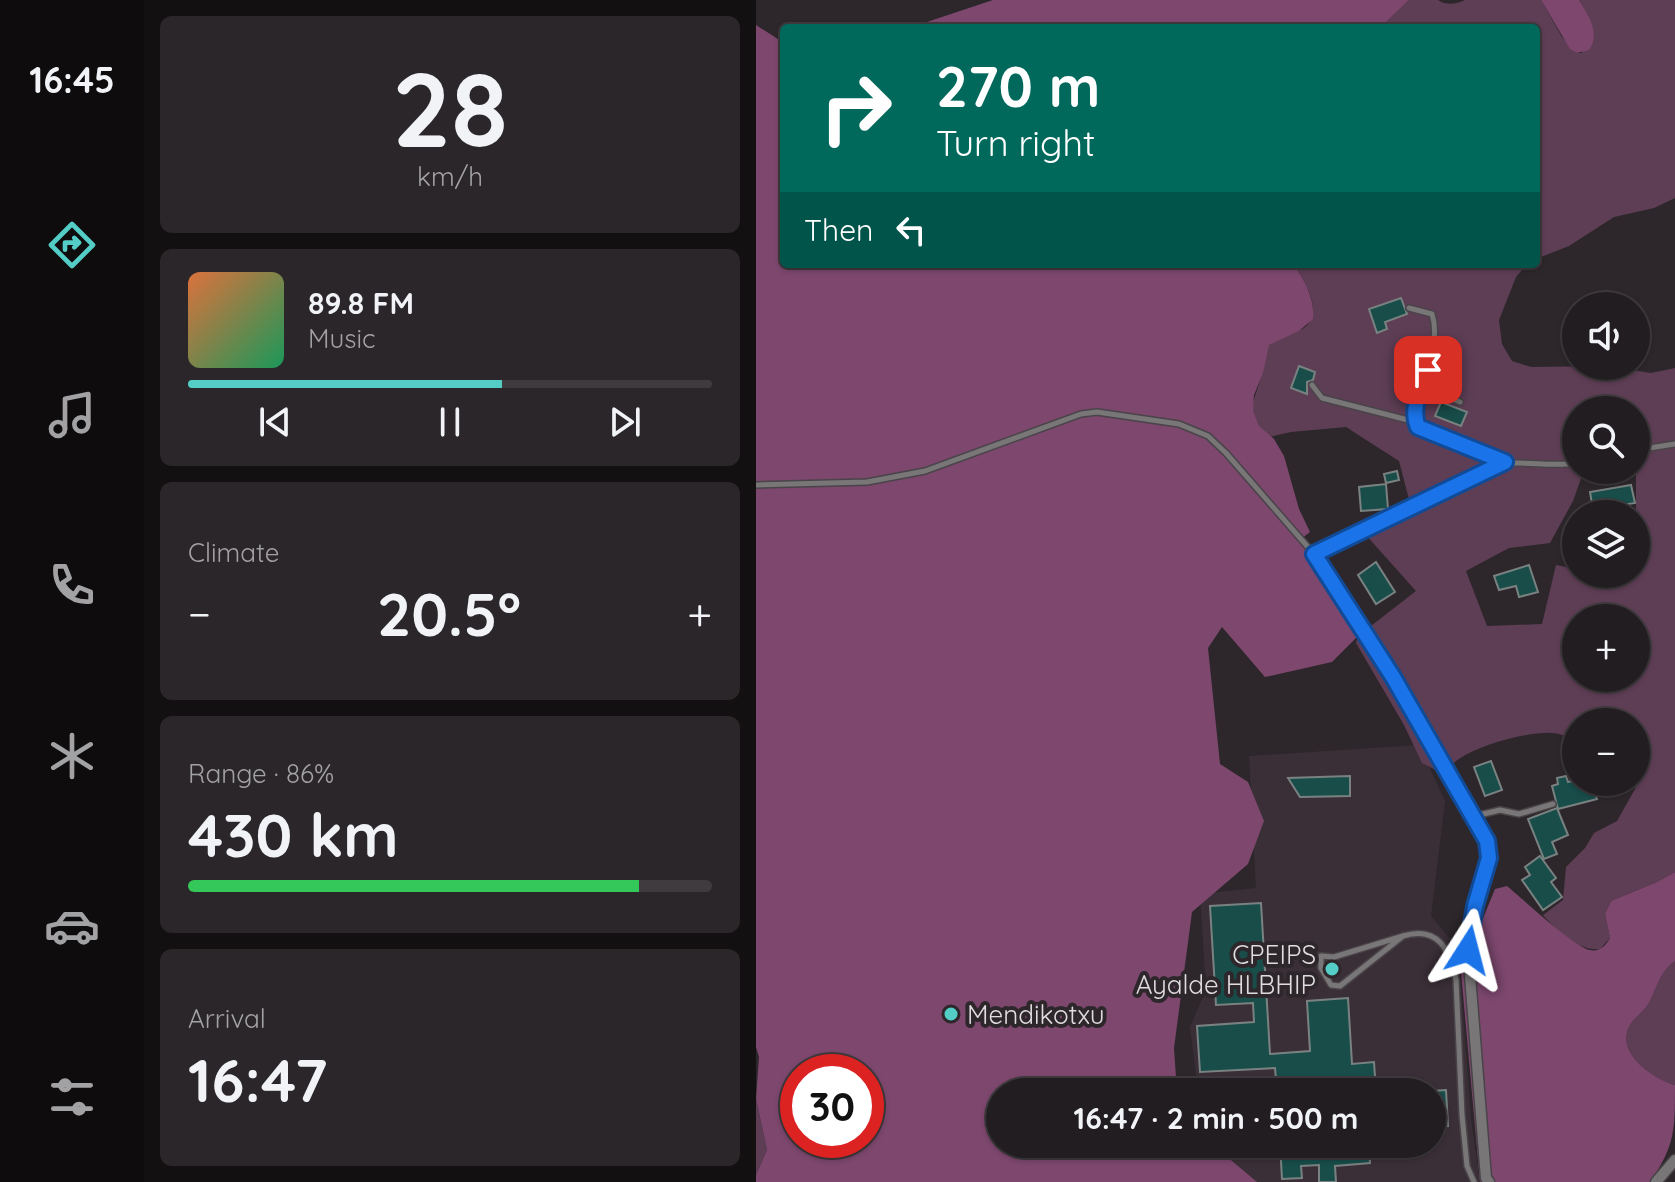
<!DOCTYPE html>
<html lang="en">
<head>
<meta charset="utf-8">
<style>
  body { margin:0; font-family:Quicksand,sans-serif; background:#2a2629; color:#f1f3f6; height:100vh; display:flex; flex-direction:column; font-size:30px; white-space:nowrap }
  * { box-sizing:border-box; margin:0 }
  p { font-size:26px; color:#a2a2a5 }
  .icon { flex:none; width:44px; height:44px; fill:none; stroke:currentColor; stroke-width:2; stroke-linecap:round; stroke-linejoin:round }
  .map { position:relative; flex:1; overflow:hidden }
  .side { display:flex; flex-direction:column; gap:16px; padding:16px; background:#131012; width:612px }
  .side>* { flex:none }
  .top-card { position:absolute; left:24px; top:24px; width:760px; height:244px; border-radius:8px; box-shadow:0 2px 6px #0004,0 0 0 2px #3f3b3e; background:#00695c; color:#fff; overflow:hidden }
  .controls { position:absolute; left:806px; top:292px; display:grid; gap:16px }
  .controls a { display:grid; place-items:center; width:88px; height:88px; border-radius:50%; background:#221d20; box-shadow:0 2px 6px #0004,0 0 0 2px #3f3b3e; font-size:40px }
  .speed { position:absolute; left:24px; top:1054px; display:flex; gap:16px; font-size:40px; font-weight:700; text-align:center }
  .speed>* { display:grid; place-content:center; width:104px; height:104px; border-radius:50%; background:#221d20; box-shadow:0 2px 6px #0004,0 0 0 2px #3f3b3e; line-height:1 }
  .speed .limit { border:12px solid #d22; background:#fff; color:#111 }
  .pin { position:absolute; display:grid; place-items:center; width:68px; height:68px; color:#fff; margin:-34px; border-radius:16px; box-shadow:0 4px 12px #0006 }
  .me { position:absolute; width:88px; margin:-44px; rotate:9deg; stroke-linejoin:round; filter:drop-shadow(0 0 6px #0008) }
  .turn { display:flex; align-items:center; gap:28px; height:168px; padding:0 24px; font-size:36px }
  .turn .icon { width:104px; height:104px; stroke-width:2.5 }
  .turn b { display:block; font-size:56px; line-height:68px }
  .then { display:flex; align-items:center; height:76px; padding:0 24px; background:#0003; gap:16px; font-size:30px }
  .big { font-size:60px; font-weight:700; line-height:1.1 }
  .side .card { flex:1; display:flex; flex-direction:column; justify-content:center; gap:12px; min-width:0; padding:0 28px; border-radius:12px; background:#2a2629 }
  .side .dial { align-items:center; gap:0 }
  .dial b { font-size:104px; line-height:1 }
  .song { display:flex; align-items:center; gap:24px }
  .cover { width:96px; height:96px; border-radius:12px; background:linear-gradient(135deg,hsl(20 70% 55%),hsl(150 70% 35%)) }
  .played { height:8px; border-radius:4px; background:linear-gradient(90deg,#54cdc6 60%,#3f3b3e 60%) }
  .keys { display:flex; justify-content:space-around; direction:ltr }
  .heat { display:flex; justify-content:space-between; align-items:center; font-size:44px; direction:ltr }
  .charge { height:12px; border-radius:6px; background:linear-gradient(90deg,#34c759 86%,#3f3b3e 0) }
  .trip { position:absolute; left:230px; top:1078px; width:460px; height:80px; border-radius:40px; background:#221d20; box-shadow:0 2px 6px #0004,0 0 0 2px #3f3b3e; font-weight:700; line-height:80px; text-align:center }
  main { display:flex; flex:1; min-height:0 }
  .menu { display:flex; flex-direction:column; width:144px; justify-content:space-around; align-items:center; background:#0e0c0d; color:#a2a2a5 }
  .menu .icon { width:56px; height:56px }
  .menu .current { color:#54cdc6 }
  .menu b { font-size:36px; color:#f1f3f6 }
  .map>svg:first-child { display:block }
</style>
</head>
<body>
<main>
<nav class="menu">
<b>16:45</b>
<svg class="icon current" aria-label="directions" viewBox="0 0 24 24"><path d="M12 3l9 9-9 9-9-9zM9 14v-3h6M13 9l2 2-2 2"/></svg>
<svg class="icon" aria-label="music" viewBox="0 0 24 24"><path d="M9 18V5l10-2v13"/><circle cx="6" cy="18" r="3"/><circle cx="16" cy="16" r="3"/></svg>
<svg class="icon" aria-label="phone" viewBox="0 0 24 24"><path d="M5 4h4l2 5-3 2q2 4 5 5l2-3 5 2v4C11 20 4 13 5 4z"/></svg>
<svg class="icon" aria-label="climate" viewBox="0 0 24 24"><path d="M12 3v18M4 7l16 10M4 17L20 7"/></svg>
<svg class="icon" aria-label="car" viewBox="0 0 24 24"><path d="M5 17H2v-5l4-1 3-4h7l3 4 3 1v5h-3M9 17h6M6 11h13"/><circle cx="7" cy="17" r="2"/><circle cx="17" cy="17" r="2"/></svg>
<svg class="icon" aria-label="filters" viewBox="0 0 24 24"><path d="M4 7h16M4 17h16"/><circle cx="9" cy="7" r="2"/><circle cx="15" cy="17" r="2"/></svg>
</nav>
<section class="side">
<div class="card dial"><b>28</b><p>km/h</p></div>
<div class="card">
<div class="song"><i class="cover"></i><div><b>89.8 FM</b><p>Music</p></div></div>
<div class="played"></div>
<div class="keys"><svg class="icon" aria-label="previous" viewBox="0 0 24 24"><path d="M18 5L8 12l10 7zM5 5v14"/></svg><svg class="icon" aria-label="pause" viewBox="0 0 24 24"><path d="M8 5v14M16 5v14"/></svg><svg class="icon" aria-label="next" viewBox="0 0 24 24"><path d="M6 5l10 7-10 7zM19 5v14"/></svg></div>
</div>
<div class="card"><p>Climate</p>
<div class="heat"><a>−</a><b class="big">20.5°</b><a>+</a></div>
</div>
<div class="card"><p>Range · 86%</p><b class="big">430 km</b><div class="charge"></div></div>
<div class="card"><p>Arrival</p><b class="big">16:47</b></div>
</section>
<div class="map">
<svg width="919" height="1182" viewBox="0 0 919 1182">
  <rect width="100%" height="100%" fill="#2d272b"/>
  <path fill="#3b2f37" d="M663,745l26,56 -14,115 27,32 13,171 9,63h-229l-45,-38h226v-52h-234l-8,-65 16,-37 -6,-96 56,-6 -7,-132z"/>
  <path fill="#5e3e55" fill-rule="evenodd" d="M653,0h29c8,6 19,4 27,0h76l21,37 15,16h5l6,-37 -9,-16h96v198l-21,10 -40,9 -45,29 -33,13v-231h-156z
    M537,264h234l-11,13 -17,43 3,24 10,17 19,6 77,-1 43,7 24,-5v504l-18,10 -46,19 -6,13 5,24 -10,11c-20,3 -44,-19 -57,-34l20,-15 3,-33 19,-19 9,-15 23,-12 18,-32 4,-20 -3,-11v-36h-60v25c-4,-5 -8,-10 -14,-12 -21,-9 -95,12 -110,30 -3,3 -3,7 -4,11l-26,-13 -18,-38 -48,-82 2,-7 58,-45 -51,-57 45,-31 -11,-42 -53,-34 -55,5 -22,5c-26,-23 -15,-34 -8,-60 3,-11 3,-22 8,-32 10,-8 24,-10 35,-17 21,-16 0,-49 -11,-64zM820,410h60v164h-60v-5l-20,-4 -14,59 -55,2 -21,-55 43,-23 41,-5 23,-42 11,-31h-8zM820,618h60v60h-60z
    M919,961v124c-21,-6 -59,-31 -46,-58 4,-9 15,-15 20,-24 9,-17 10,-30 26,-42z
    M0,1099l11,51 -11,25z"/>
  <path fill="#7d476e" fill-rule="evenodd" d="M237,0h416l-29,28h-471z
    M785,0h38c9,15 22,33 10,50l-12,3 -7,-4z
    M0,25l28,18v221h509c12,16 22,35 20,55l-14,12 -30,14 -6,28 -9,22 -1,16 6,15 15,13 10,17 15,53 11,23 -9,7c17,28 54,66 57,97l-26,26 -67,15 -43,-50 -14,21 12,116 28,18 16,39 -16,43 -56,48 -18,136 3,44h-177v52h196l7,11 16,-5 38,32h-501v-7l11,-25 -11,-51 3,-42 -3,-10zM42,1072h68v68h-68z
    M919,872v89c-16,12 -17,25 -26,42 -5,9 -16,15 -20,24 -13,27 25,52 46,58 0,45 0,61 -25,97h-170l-19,-210 34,-83 12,-3c16,13 67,61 83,64 9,2 16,-4 20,-12l-5,-24 6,-13 46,-19z"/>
  <path fill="#184d4a" stroke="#798281" stroke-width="2" d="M645,298l6,16 -22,8 2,7 -10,4 -8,-24z
    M543,366l16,6 -2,8 -6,2v12l-16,-6z
    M685,402l26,10 -6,14 -26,-10z
    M641,471l2,9 -13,3 -2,-9z
    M630,484l2,25 -27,2 -2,-24z
    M875,485l4,18 -20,3 1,8h-14l-1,-5 -8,1 -3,-18z
    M810,534l10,2v18l-13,-3z
    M620,562l19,30 -19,12 -18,-29z
    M773,565l9,27 -19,5 -3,-11 -17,4 -5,-14z
    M735,761l11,29 -17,6 -11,-29z
    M594,776v20l-50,1 -12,-19z
    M810,776l2,6 8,-2 14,2 7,17 -39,10 -6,-23 6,-2 -1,-6z
    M801,808l11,27 -16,7 5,12 -13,5 -16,-40z
    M784,856l16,22 -5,4 11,15 -19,13 -21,-30 8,-5 -5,-8z
    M505,903l9,151 40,-3 -3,-50 41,-3 4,66 22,-2 2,30h-99l-2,-24 -75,4 -3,-46 57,-4 -1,-19 -37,2 -6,-99z
    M690,1090l2,36 -16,1v-36z
    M524,1144h89l1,19 -35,3 1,16h-17v-17l-18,1 1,12 -20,1z"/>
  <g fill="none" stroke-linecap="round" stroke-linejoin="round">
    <defs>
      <path id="lane" d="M653,308l23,6c13,41 -28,81 -14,113l86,35
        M556,385l10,13 94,24
        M665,387l39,15
        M880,450l39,-6
        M0,485l111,-3 58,-11 156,-57 16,-2 82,12 29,12 18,17 88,101 79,123 46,79
        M558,554l176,-87c28,-9 57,1 86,-4
        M719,816l25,-6 19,4 34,-10
        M647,936l-63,50 -9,-1 -10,-17v-12l13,1 69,-21c36,-11 47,15 53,44l6,135 5,51 7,16"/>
      <path id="street" d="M683,757l48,84 2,17 -14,48 -7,44 18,228 3,4
        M900,1182l19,-22"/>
    </defs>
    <use href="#lane" stroke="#494448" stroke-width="8"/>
    <use href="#street" stroke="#494448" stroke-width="13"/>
    <use href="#lane" stroke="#797678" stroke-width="5"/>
    <use href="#street" stroke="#797678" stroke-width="10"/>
  </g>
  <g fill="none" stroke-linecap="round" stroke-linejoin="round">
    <defs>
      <path id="route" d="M672,370c-7,18 -18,38 -10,57l87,35 -191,92 79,123 94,164 2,17 -14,48 -7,44"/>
    </defs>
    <use href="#route" stroke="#114b97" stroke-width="20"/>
    <use href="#route" stroke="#1a73e8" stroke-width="14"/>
  </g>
  <g fill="#54cdc6" stroke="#2d272b" stroke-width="3">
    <circle cx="576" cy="969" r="8"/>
    <circle cx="195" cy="1014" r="8"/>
  </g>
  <g text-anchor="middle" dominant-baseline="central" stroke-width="8" stroke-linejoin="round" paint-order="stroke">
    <g font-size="26" fill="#dfdbde" stroke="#2d272b" text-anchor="end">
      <text x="560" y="954">CPEIPS<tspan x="560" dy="30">Ayalde HLBHIP</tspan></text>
      <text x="211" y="1014" text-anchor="start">Mendikotxu</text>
    </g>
  </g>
</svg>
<div class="controls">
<a><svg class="icon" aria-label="sound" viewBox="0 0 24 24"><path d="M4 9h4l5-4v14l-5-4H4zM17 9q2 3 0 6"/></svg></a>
<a><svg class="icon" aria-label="search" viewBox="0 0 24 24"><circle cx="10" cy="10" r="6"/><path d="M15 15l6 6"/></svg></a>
<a><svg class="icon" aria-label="layers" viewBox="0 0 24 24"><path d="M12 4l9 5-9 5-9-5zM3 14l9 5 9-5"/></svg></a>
<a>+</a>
<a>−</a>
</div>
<div class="speed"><div class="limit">30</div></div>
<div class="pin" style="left:672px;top:370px;background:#d93025"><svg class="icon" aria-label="arrive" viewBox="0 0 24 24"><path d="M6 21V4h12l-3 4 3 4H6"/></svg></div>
<svg class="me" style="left:712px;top:950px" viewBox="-20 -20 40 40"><path d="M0-17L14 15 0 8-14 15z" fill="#1a73e8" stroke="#fff" stroke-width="4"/></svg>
<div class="trip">16:47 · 2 min · 500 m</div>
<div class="top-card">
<div class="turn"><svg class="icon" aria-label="right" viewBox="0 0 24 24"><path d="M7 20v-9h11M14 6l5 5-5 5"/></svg><div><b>270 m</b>Turn right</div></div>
<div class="then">Then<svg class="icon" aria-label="left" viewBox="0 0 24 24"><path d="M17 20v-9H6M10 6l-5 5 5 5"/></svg></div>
</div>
</div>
</main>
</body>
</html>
